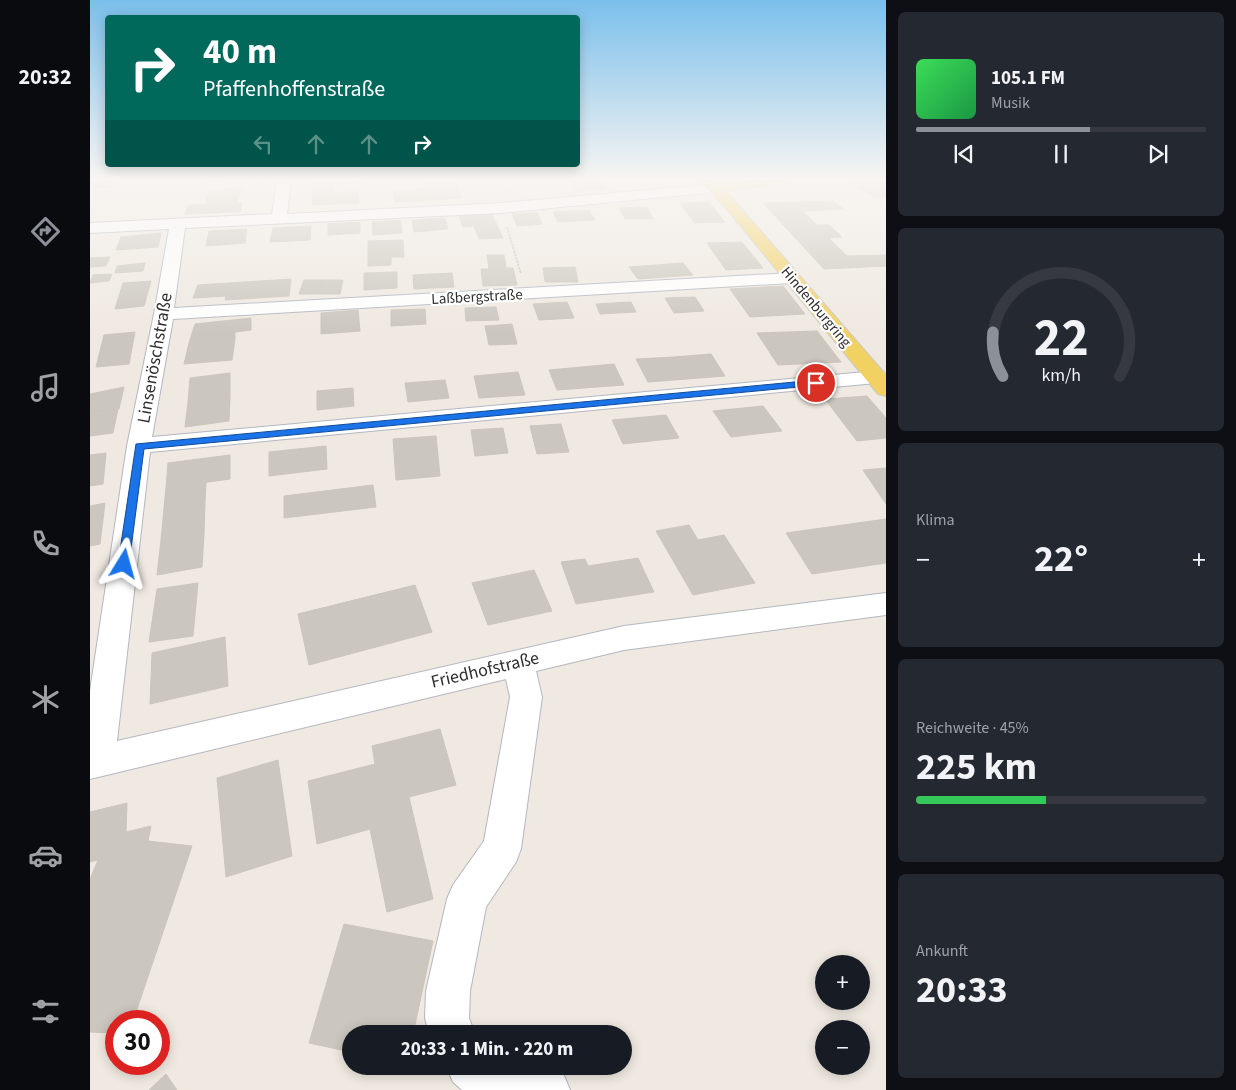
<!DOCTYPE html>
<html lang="de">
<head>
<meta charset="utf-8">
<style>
  body { margin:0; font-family:"Source Sans 3",sans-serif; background:#242831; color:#f1f3f6; height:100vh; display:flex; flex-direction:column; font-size:19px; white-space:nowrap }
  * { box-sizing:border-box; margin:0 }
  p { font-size:16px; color:#9ea1a6 }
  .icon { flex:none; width:28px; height:28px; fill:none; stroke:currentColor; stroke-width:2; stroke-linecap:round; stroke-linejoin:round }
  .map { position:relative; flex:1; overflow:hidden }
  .side { display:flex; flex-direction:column; gap:12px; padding:12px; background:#0d0f14; width:350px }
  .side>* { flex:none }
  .hud { position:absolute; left:15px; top:15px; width:475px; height:152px; border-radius:5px; box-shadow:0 2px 12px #0003; background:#00695c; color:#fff; overflow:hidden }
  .fabs { position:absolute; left:725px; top:955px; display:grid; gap:10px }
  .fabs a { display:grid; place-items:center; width:55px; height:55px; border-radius:50%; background:#171b24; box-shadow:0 2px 12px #0003; font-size:25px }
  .speed { position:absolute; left:15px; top:1010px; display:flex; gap:10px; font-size:25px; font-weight:700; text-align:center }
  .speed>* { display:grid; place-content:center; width:65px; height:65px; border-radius:50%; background:#171b24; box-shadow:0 2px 12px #0003; line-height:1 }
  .speed .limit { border:8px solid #d22; background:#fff; color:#111 }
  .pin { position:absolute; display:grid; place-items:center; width:42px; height:42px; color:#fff; margin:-21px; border:2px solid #fff; border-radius:50%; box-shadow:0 1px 5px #0007 }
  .me { position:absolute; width:55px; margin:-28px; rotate:8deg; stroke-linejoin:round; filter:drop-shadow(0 0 4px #0008) }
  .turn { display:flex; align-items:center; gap:18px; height:105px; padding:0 15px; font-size:22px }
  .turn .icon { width:65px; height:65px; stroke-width:2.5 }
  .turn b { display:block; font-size:35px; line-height:42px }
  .lanes { display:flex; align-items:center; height:48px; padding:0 15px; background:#0003; justify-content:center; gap:25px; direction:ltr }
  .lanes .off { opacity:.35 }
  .big { font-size:38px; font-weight:700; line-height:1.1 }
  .side .widget { flex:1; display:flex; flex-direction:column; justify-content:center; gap:8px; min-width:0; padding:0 18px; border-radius:8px; background:#242831 }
  .side .dial { align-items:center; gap:0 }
  .dial svg { height:130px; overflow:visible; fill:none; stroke:#363941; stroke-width:7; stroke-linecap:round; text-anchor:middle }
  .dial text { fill:#f1f3f6; stroke:none }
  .song { display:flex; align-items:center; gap:15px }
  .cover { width:60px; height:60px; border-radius:8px; background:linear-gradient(135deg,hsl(130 70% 55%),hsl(140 70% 35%)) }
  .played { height:5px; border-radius:2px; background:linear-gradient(90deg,#8c9099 60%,#363941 60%) }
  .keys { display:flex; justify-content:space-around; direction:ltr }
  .heat { display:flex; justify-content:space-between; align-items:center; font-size:28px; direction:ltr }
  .charge { height:8px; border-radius:4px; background:linear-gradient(90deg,#34c759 45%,#363941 0) }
  .trip { position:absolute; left:252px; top:1025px; width:290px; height:50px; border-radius:25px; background:#171b24; box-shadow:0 2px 12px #0003; font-weight:700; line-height:50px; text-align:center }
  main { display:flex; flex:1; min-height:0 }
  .tabs { display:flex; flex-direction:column; width:90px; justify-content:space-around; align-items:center; background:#090b0e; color:#9ea1a6 }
  .tabs .icon { width:35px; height:35px }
  .tabs .selected { color:#8c9099 }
  .tabs b { font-size:22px; color:#f1f3f6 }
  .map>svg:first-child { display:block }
</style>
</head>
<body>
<main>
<nav class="tabs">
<b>20:32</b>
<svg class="icon selected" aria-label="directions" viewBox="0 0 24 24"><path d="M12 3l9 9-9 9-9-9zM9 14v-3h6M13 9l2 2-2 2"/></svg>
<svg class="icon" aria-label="music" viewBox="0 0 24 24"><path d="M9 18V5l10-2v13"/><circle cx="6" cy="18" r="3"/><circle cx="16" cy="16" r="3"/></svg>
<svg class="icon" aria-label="phone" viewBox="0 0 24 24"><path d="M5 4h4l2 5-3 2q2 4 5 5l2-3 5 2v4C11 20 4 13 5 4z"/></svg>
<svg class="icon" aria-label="climate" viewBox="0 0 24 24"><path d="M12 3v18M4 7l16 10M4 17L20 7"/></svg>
<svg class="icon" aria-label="car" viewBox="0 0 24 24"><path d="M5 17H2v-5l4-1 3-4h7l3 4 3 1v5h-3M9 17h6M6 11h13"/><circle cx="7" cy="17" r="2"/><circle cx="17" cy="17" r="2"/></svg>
<svg class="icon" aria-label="filters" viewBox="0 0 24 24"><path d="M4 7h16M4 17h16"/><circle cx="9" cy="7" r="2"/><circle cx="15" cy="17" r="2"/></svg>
</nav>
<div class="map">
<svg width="796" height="1090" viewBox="0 0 796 1090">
  <rect width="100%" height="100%" fill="#efe9e1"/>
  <path fill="#cbc7bf" stroke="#cbc5ba" d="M0,180h25l-4,7 -21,1z
    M114,180h63l-64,2z
    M223,180h52v2l-31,2v9l24,-1 1,11 -47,2z
    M335,180h30l6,18 -66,4 -2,-11 34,-3z
    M479,180h30l7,8 -29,3z
    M781,180h15v16l-10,2 -26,-15z
    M151,188l-4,15h5l-2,9 -55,2 4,-9 16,-1 5,-14z
    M743,201l10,8 -40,2 14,14h12l13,12 -13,1 18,18 39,-1v11l-62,3 -61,-66z
    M619,202l16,20 -30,1 -15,-20z
    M557,207l6,12h-28l-6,-11z
    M499,210l6,10 -37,2 -5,-10z
    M447,213l5,11 -25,2 -5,-12z
    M402,214l11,24 -24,1 -5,-13 -11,1 -4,-11z
    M355,218l3,11 -34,3 -2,-12z
    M310,220l2,13 -29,2 -1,-13z
    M270,222v11l-32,2v-11z
    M221,226l-1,14 -40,2 3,-14z
    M157,229l-2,14 -39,3 3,-15z
    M71,233l-3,14 -42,3 5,-13z
    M313,240l1,17h-13v8l-23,1v-25z
    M652,242l21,26 -37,2 -19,-27z
    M397,255h17l2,13h7l4,17 -34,1 -2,-17h8z
    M20,257l-4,9 -16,1v-9z
    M55,263l-2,8 -28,2 2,-7z
    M593,263l10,12 -55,4 -9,-12z
    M485,267l3,15h-33l-2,-14z
    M307,272v16l-33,2v-17z
    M362,273l2,14 -40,2 -1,-14z
    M22,274l-3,7 -19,2 3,-8z
    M201,279l-2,17 -64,4 4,-17z
    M214,280h19l-4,14h-20z
    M233,280h20l-3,14h-21z
    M61,281l-7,25 -29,3 8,-26z
    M139,283l-3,13 -33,2 5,-13z
    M693,286l22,28 -55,3 -20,-28z
    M605,297l9,14 -30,2 -9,-15z
    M477,302l7,16 -35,2 -6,-16z
    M541,302l5,10 -36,2 -4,-10z
    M406,307l3,13 -33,1 -1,-13z
    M335,309l1,15 -35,2v-16z
    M268,310l2,21 -39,3v-21z
    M161,318v12l-16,2v7l-46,4 6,-19z
    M422,324l5,20 -28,1 -4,-19z
    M727,331l24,31 -63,3 -21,-32z
    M45,332l-6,32 -33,3 8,-32z
    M145,339l-3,21 -48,4 5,-21z
    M621,354l14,22 -38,3 -13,-22z
    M584,357l13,22 -39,3 -12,-23z
    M524,364l10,21 -67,5 -8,-20z
    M428,372l7,23 -46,3 -5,-22z
    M140,373v23l-42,6 2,-24z
    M355,380l4,18 -41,4 -3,-19z
    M34,387l-5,22 -29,3v-18z
    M263,388l1,18 -37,4v-19z
    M140,396l-1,25 -44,6 3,-25z
    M777,396l19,22v20l-29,3 -32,-42z
    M673,406l19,25 -51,6 -18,-26z
    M28,409l-5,24 -23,3v-24z
    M576,415l13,23 -56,6 -11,-24z
    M471,424l8,28 -32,2 -7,-28z
    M413,428l5,25 -33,3 -4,-26z
    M346,436l4,40 -44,4 -3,-41z
    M236,446l1,23 -58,7v-24z
    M16,453l-3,31 -13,2v-31z
    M140,455v24l-64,9 2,-25z
    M796,468v36l-23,-34z
    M116,482l-1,20 -41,6 2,-20z
    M283,485l3,22 -92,11v-22z
    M115,502l-1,32 -43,6 3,-32z
    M15,503l-5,41 -10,2v-40z
    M796,519v44l-74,11 -26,-41z
    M599,525l9,15 26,-5 31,48 -62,12 -37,-64z
    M114,534l-2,33 -45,8 4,-35z
    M548,558l16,34 -78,12 -15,-42 24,-3 3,7z
    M444,570l18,41 -64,14 -16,-42z
    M108,583l-5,53 -44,6 8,-53z
    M325,585l17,47 -123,33 -11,-51z
    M135,637l3,49 -78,18 2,-51z
    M350,729l16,56 -47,12 24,102 -46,13 -17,-83 -53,15 -9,-63 67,-17 -3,-18z
    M188,760l14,96 -66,21 -9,-99z
    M37,803l-1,29 25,-6 -3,15 44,5 -59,175h-17v12l-26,-1v-153l8,-19 -8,2v-50z
    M254,924l89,17 -20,93h-62v18l-42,-9z
    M76,1074l11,16h-28z"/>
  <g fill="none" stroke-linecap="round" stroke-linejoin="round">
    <defs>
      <path id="minor" d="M187,180h14l-4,34 214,-11 214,-19 5,1 2,3 -2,3 -5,1 -214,21 -316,15 -11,80 617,-35 6,1 3,4 -3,4 -6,1 -618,36 -21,118 724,-66 8,1 2,4 -2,6 -8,1 -726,69 -33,289 507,-115 262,-33v22l-262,35 -88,21 6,26 -21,152 -5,13 -30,45 -16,84 -1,27 6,16h-46l-4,-16 1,-27 21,-92 6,-14 31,-44 26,-144 -4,-18 -416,100v-88l37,-245 27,-132 15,-85 -79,4v-10l182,-9z
        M356,1066h99l18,7 7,17h-108l-9,-8z"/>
      <path id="major" d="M609,180h15l4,3 30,-3h43l-2,3 -5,1 -58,7 160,184v21l-8,-2 -152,-186z"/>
    </defs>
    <use href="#minor" stroke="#b4b7c1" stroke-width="2"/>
    <use href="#major" stroke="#c9c9c9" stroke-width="2"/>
    <path stroke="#c9c9c9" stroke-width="2" stroke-dasharray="2.5 1" stroke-linecap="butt" d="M417,227l14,47"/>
    <use href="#minor" fill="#fff" fill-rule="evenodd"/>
    <use href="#major" fill="#f2d163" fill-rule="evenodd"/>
  </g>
  <linearGradient id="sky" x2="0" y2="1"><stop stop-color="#7abfeb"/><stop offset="0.54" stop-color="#f8f5f2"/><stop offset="1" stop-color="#f8f5f2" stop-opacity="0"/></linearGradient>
  <rect width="796" height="332" fill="url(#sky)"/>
  <path fill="#1a73e8" stroke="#114b97" d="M726,380l4,1v4l-676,64 -15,115 -5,4 -6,-4 18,-120z"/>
  <g text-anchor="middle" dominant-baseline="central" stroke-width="4.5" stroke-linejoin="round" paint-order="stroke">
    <g font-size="15" fill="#2e2e2e" stroke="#fff">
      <text transform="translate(387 297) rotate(-3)">Laßbergstraße</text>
      <text transform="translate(726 307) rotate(50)">Hindenburgring</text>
    </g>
    <g font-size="18" fill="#2e2e2e" stroke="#fff">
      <text transform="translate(65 358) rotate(-80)">Linsenöschstraße</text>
      <text transform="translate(395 670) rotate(-13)">Friedhofstraße</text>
    </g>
  </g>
</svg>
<div class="fabs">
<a>+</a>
<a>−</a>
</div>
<div class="speed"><div class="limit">30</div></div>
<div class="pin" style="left:726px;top:383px;background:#d93025"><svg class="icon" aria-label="arrive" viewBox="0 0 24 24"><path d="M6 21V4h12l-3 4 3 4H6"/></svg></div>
<svg class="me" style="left:34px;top:564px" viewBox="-20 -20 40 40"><path d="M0-17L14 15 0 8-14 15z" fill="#1a73e8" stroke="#fff" stroke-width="4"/></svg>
<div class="trip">20:33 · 1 Min. · 220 m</div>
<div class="hud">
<div class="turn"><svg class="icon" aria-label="right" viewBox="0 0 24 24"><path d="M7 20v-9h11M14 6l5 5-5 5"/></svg><div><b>40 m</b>Pfaffenhoffenstraße</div></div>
<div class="lanes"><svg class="icon off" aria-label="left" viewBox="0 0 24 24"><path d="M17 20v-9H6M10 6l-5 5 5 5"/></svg><svg class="icon off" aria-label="ahead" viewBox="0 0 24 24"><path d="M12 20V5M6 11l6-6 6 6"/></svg><svg class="icon off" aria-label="ahead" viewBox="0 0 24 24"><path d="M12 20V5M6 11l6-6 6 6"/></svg><svg class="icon" aria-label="right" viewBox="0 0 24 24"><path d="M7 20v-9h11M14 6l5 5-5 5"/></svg></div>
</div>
</div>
<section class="side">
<div class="widget">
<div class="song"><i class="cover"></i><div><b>105.1 FM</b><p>Musik</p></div></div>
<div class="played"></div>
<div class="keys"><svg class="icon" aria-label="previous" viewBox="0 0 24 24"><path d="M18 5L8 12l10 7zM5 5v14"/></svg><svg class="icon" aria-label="pause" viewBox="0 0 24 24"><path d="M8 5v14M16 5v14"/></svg><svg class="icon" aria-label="next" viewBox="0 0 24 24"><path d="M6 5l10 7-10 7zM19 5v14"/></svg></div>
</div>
<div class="widget dial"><svg viewBox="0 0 100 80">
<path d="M14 69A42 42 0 1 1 86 69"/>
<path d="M14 69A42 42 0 0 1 8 42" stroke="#8c9099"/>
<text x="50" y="56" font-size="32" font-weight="700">22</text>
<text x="50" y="72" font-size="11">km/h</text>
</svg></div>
<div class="widget"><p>Klima</p>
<div class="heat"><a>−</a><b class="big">22°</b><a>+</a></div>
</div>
<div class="widget"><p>Reichweite · 45%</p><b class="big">225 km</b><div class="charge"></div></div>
<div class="widget"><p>Ankunft</p><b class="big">20:33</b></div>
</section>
</main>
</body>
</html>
